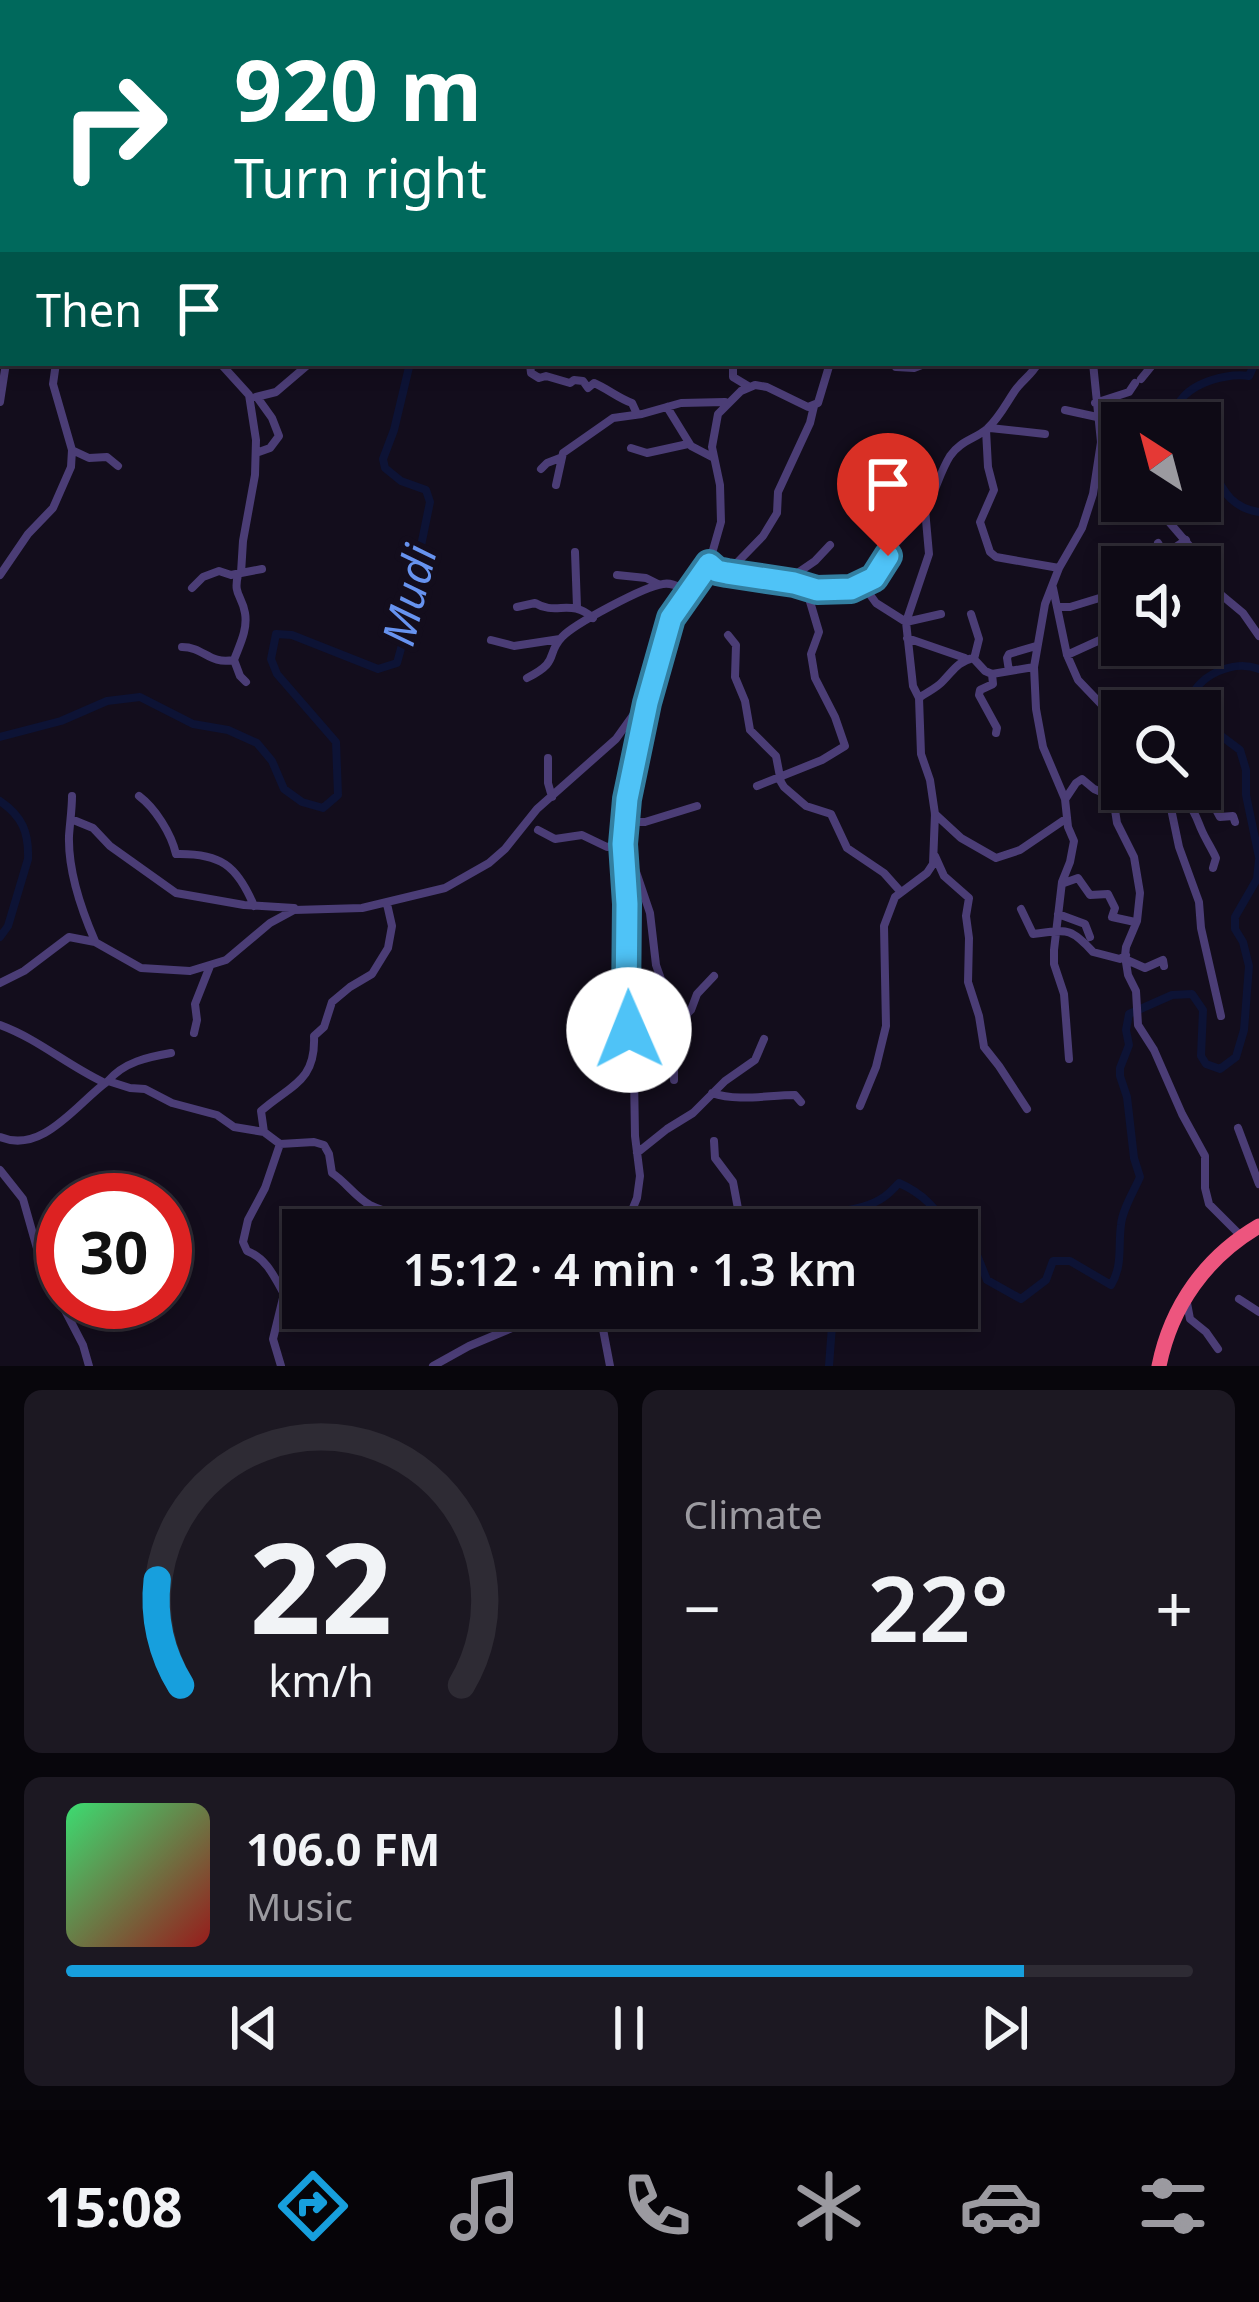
<!DOCTYPE html>
<html lang="en">
<head>
<meta charset="utf-8">
<style>
  body { margin:0; font-family:"Noto Sans",sans-serif; background:#1c1822; color:#f1f3f6; height:100vh; display:flex; flex-direction:column; font-size:45px; white-space:nowrap }
  * { box-sizing:border-box; margin:0 }
  p { font-size:39px; color:#9b9aa0 }
  .icon { flex:none; width:66px; height:66px; fill:none; stroke:currentColor; stroke-width:2; stroke-linecap:round; stroke-linejoin:round }
  .map { position:relative; height:1366px; overflow:hidden }
  .sheet { display:flex; flex-direction:column; gap:24px; padding:24px; background:#08060c; flex:1 }
  .sheet>* { flex:none }
  .top-card { position:absolute; left:0px; top:0px; width:1260px; height:366px; box-shadow:0 6px 18px #0003,0 0 0 3px #2e2b34; background:#00695c; color:#fff; overflow:hidden }
  .needle { width:78px; rotate:324deg }
  .buttons { position:absolute; left:1101px; top:402px; display:grid; gap:24px }
  .buttons a { display:grid; place-items:center; width:120px; height:120px; border-radius:0px; background:#0e0a15; box-shadow:0 6px 18px #0003,0 0 0 3px #2e2b34; font-size:60px }
  .speed { position:absolute; left:36px; top:1173px; display:flex; gap:24px; font-size:60px; font-weight:700; text-align:center }
  .speed>* { display:grid; place-content:center; width:156px; height:156px; border-radius:50%; background:#0e0a15; box-shadow:0 6px 18px #0003,0 0 0 3px #2e2b34; line-height:1 }
  .speed .limit { border:18px solid #d22; background:#fff; color:#111 }
  .pin { position:absolute; display:grid; place-items:center; width:102px; height:102px; color:#fff; margin:-123px -51px; border-radius:50% 50% 50% 0; rotate:-45deg; box-shadow:0 0 12px #0007 }
  .pin .icon { rotate:45deg }
  .me { position:absolute; width:132px; margin:-66px; rotate:359deg; stroke-linejoin:round; filter:drop-shadow(0 0 9px #0008) }
  .turn { display:flex; align-items:center; gap:42px; height:252px; padding:0 36px; font-size:54px }
  .turn .icon { width:156px; height:156px; stroke-width:2.5 }
  .turn b { display:block; font-size:84px; line-height:102px }
  .then { display:flex; align-items:center; height:114px; padding:0 36px; background:#0003; gap:24px; font-size:45px }
  .big { font-size:90px; font-weight:600; line-height:1.1 }
  .sheet .card { flex:1; display:flex; flex-direction:column; justify-content:center; gap:18px; min-width:0; padding:0 42px; border-radius:18px; background:#1c1822 }
  .sheet .dial { align-items:center; gap:0 }
  .dial svg { height:312px; overflow:visible; fill:none; stroke:#2e2b34; stroke-width:7; stroke-linecap:round; text-anchor:middle }
  .dial text { fill:#f1f3f6; stroke:none }
  .song { display:flex; align-items:center; gap:36px }
  .cover { width:144px; height:144px; border-radius:18px; background:linear-gradient(135deg,hsl(140 70% 55%),hsl(0 70% 35%)) }
  .played { height:12px; border-radius:6px; background:linear-gradient(90deg,#179fdd 85%,#2e2b34 85%) }
  .keys { display:flex; justify-content:space-around; direction:ltr }
  .heat { display:flex; justify-content:space-between; align-items:center; font-size:66px; direction:ltr }
  .sheet .tiles { flex:1; display:grid; gap:24px; grid-template-columns:1fr 1fr }
  .card:last-child { grid-column:span 2 }
  .trip { position:absolute; left:282px; top:1209px; width:696px; height:120px; border-radius:0px; background:#0e0a15; box-shadow:0 6px 18px #0003,0 0 0 3px #2e2b34; font-weight:600; line-height:120px; text-align:center }
  .dock { display:flex; height:192px; justify-content:space-around; align-items:center; background:#060408; color:#9b9aa0 }
  .dock .icon { width:84px; height:84px }
  .dock .selected { color:#179fdd }
  .dock b { font-size:54px; color:#f1f3f6 }
  .map>svg:first-child { display:block }
</style>
</head>
<body>
<div class="map">
<svg width="1259" height="1366" viewBox="0 0 1259 1366">
  <rect width="100%" height="100%" fill="#130d1c"/>
  <g fill="none" stroke-linecap="round" stroke-linejoin="round">
    <path stroke="#0d1335" stroke-width="8" d="M350,0v3
      M1257,249l2,-2
      M1257,264l2,2
      M1257,354l2,-7
      M1176,423c-7,-35 46,-51 73,-47l6,-13
      M1200,449l18,9 -4,14c10,22 20,36 45,40
      M1196,711l-7,-8c8,-28 44,-44 70,-34
      M1200,716l8,10 32,24 6,20v25l13,62
      M0,737l61,-16 46,-20 33,-4 53,27 35,6 29,13 15,18 12,28 18,13 21,6 15,-13 -2,-53 -59,-68 -6,-15 5,-25 16,1 86,34 19,-6 17,-62 2,-31 14,-68 -4,-12 -25,-9 -16,-13 -2,-9 11,-29 16,-67
      M0,801c22,15 29,31 28,58l-20,67 -8,11
      M792,1230c25,-23 65,-14 92,-33 6,-4 10,-9 15,-14 25,11 36,25 51,47
      M957,1236l20,19 10,25 34,19 25,-19 7,-19h17l41,24c12,-19 7,-40 10,-60 1,-15 13,-34 19,-48l-6,-19 -7,-61 -7,-21v-8l9,-23 -3,-15 3,-16 43,-19 20,-1 11,16 -2,46 5,8 14,5 16,-12 8,-27 5,-64 -6,-24 -8,-13v-12l22,-38 2,-19
      M824,1308l8,18 -3,40"/>
    <path stroke="#4b3d76" stroke-width="8" d="M902,0v3
      M938,0l2,3
      M1034,0l2,3
      M81,3l1,-3
      M627,3l2,-3
      M779,3v-3
      M828,3l1,-3
      M1192,3l4,-3
      M1257,72l2,-1
      M0,79h3
      M1257,92l2,3
      M0,119l3,-3
      M1257,205l2,-2
      M0,331h3
      M525,363l5,1 1,9 8,5 7,-2 24,7 4,-3 9,1 5,7 6,-5c14,6 24,15 38,20l5,11
      M733,363v14l15,9
      M896,367l18,1 13,-5
      M1141,379l13,-16
      M256,397l20,-5 34,-29
      M0,402l6,-39
      M1095,403l34,-11 6,-9
      M667,407l24,39 23,12
      M1065,410l32,7
      M990,428l55,6
      M986,430l2,37 6,23 -14,32 10,30 6,5 63,11
      M1101,442l21,14
      M631,448l16,5 41,-9
      M74,451l15,7 18,-1 11,9
      M256,453l14,-5 9,-12 -7,-18 -15,-21
      M541,469l6,-6 13,-5
      M556,485l7,-32 50,-35 29,-4 39,-11 44,-1
      M1151,501l43,50 19,37 30,25 16,23
      M1158,543l5,9 -4,15
      M575,552l2,55
      M1163,552h5l18,-12
      M709,564l8,7c25,6 50,6 74,11 27,6 55,16 81,-2 14,-10 14,-27 25,-38 11,-12 22,-21 30,-36 9,-16 13,-34 23,-50 10,-15 25,-17 37,-27 12,-11 19,-25 27,-37 7,-11 18,-17 24,-29
      M728,572l35,-36 14,-23 1,-21 32,-69 4,-17
      M241,573l21,-4
      M0,575l28,-41 25,-26 18,-41 1,-17 -19,-66 3,-21
      M238,575c-5,20 4,20 7,38 3,17 -6,33 -11,47l6,16 6,6
      M617,575l29,3 12,6
      M794,583l2,-9 19,-13 15,-16
      M863,585l13,18 30,19 35,-8
      M192,588l11,-11 16,-6 12,4 10,-2 2,-32 12,-66 1,-35 -7,-45 -29,-32
      M1053,588l14,67 11,25 44,46
      M517,607l18,-4c21,13 36,-5 58,15
      M1058,607h12l36,-11 8,8
      M971,614l8,25 -5,20
      M1200,621l2,-1
      M728,635l8,10 -1,32 10,24 5,29 26,26 5,26 3,5 22,19 25,8 16,34 37,25 16,18
      M907,638l58,20
      M491,640l23,6 46,-7
      M182,647c22,0 27,18 52,13
      M1067,655l55,-25
      M1009,671l-2,-13 2,-4 27,-8
      M992,674l1,10 -13,6 -1,5 18,33 -1,5
      M527,678c34,-17 18,-23 35,-41 12,-13 83,-51 101,-53 9,-2 18,4 26,7
      M919,698l-6,-12 -7,-64 23,-68 -4,-45
      M548,758v25l4,14
      M757,786l65,-26 23,-14 -10,-29 -20,-39 -4,-24 8,-22 -13,-44
      M1164,789l5,10 10,48 20,55 2,26 20,88
      M72,796c0,13 -2,26 -3,40 -1,35 12,73 26,105
      M139,796c16,12 32,37 37,58 44,-1 61,11 78,52
      M1066,798l10,-15 6,-4 12,10 19,8 4,26 17,34 6,36 -3,28 -11,26 -1,9 3,19 8,16 2,34 16,25 28,64 23,42v32l4,16 33,33
      M1182,800l23,-13
      M1170,801c23,-2 24,12 32,30 4,9 10,18 14,27l-3,10
      M1195,809l18,-5 7,13 13,-1 2,6
      M935,814l26,24 35,20 24,-8 47,-32
      M71,819l22,9 17,18 66,47 68,12 50,3
      M624,822h21l52,-16
      M538,830l17,9 27,-4 25,12 17,-3 7,13
      M935,856l9,20 25,22 -3,18 3,22 -1,44 11,34 5,31 15,19 28,43
      M624,857h7l19,56 6,52 5,14 26,35 -13,33v33
      M1064,883l14,-5 12,17 18,-1 7,14 -3,9 23,5
      M1021,909l12,25c31,-3 35,-10 60,18l27,7 6,-4
      M1058,914l27,10 5,13
      M1127,960l18,8 18,-8 1,6
      M0,983l24,-12 45,-34 26,5 46,26 49,3 36,-11 44,-37 24,-13 68,-2 83,-20 44,-25 16,-14 32,-40 79,-70 20,-28 10,-7
      M687,1014l4,-4 6,-16 17,-18
      M0,1025c38,14 67,40 103,57
      M194,1033l3,-13 -2,-16 15,-38
      M1069,1059l-5,-65 -10,-30v-14l8,-68 8,-20 4,-21 -6,-14 -3,-28 -22,-52 -7,-38 -2,-42 11,-63 14,-36 23,-40 11,-34 8,-52 -8,-79
      M108,1081c16,-19 40,-24 63,-28
      M712,1093c26,9 56,2 83,2l6,7
      M860,1106l16,-39 10,-41 -2,-100 11,-29 32,-24 6,-9 2,-50 -5,-34 -9,-26 -2,-56c8,-6 18,-10 24,-17 11,-11 14,-19 30,-23l12,13 7,3 42,-7
      M1238,1128l21,56
      M264,1132l-3,-21c29,-26 55,-29 53,-75l10,-9 8,-25 18,-15 22,-13 16,-26 4,-22 -5,-22
      M0,1137c43,18 78,-35 108,-56l22,7 15,1 27,14 45,12 17,12 30,5 16,12 34,-2 10,3 5,9 3,19c14,9 23,24 38,32 24,12 52,13 76,25
      M714,1141l1,17 18,24 9,48
      M280,1144l-15,44 -17,32 -5,22 4,9c19,7 27,25 37,43l-11,45 8,27
      M637,1153l30,-24 26,-16 32,-32 30,-21 9,-21
      M0,1170l23,29 19,67 41,79 6,21
      M624,1230l13,-32 3,-22 -5,-40 -1,-61 -7,-69 1,-60 -4,-124 23,-119 24,-85 38,-54 12,-42 -1,-37 -8,-38 6,-33 23,-23 14,-6 12,2 41,20 10,-4 12,-40
      M1239,1299l20,13
      M1187,1303l3,16 16,13 12,17
      M599,1308l11,58
      M603,1323l20,-15
      M433,1366l36,-20 91,-38"/>
    <path stroke="#ed557e" stroke-width="15" d="M1159,1366c12,-60 47,-109 100,-140"/>
  </g>
  <g fill="none" stroke-linecap="round" stroke-linejoin="round">
    <defs>
      <path id="route" d="M629,1030l-3,-24 1,-102 -4,-60 4,-45 20,-96 24,-85 38,-54 8,7 10,2 67,10 23,7 34,-1 23,-11 14,-22"/>
    </defs>
    <use href="#route" stroke="#337fa1" stroke-width="30"/>
    <use href="#route" stroke="#4fc3f7" stroke-width="21"/>
  </g>
  <g text-anchor="middle" dominant-baseline="central" stroke-width="12" stroke-linejoin="round" paint-order="stroke">
    <g font-size="45" font-style="italic" fill="#6793ef" stroke="#130d1c">
      <text transform="translate(408 595) rotate(-76)">Mudi</text>
    </g>
  </g>
</svg>
<div class="buttons">
<a><svg class="needle" viewBox="-14 -14 28 28"><path d="M0-13l5 13h-10z" fill="#e53935"/><path d="M0 13l5-13h-10z" fill="#9b9aa0"/></svg></a>
<a><svg class="icon" aria-label="sound" viewBox="0 0 24 24"><path d="M4 9h4l5-4v14l-5-4H4zM17 9q2 3 0 6"/></svg></a>
<a><svg class="icon" aria-label="search" viewBox="0 0 24 24"><circle cx="10" cy="10" r="6"/><path d="M15 15l6 6"/></svg></a>
</div>
<div class="speed"><div class="limit">30</div></div>
<div class="pin" style="left:888px;top:556px;background:#d93025"><svg class="icon" aria-label="arrive" viewBox="0 0 24 24"><path d="M6 21V4h12l-3 4 3 4H6"/></svg></div>
<svg class="me" style="left:629px;top:1030px" viewBox="-20 -20 40 40"><circle r="19" fill="#fff"/><path d="M0-13L10 11 0 6-10 11z" fill="#4fc3f7"/></svg>
<div class="trip">15:12 · 4 min · 1.3 km</div>
<div class="top-card">
<div class="turn"><svg class="icon" aria-label="right" viewBox="0 0 24 24"><path d="M7 20v-9h11M14 6l5 5-5 5"/></svg><div><b>920 m</b>Turn right</div></div>
<div class="then">Then<svg class="icon" aria-label="arrive" viewBox="0 0 24 24"><path d="M6 21V4h12l-3 4 3 4H6"/></svg></div>
</div>
</div>
<section class="sheet">
<div class="tiles">
<div class="card dial"><svg viewBox="0 0 100 80">
<path d="M14 69A42 42 0 1 1 86 69"/>
<path d="M14 69A42 42 0 0 1 8 42" stroke="#179fdd"/>
<text x="50" y="56" font-size="32" font-weight="700">22</text>
<text x="50" y="72" font-size="11">km/h</text>
</svg></div>
<div class="card"><p>Climate</p>
<div class="heat"><a>−</a><b class="big">22°</b><a>+</a></div>
</div>
<div class="card">
<div class="song"><i class="cover"></i><div><b>106.0 FM</b><p>Music</p></div></div>
<div class="played"></div>
<div class="keys"><svg class="icon" aria-label="previous" viewBox="0 0 24 24"><path d="M18 5L8 12l10 7zM5 5v14"/></svg><svg class="icon" aria-label="pause" viewBox="0 0 24 24"><path d="M8 5v14M16 5v14"/></svg><svg class="icon" aria-label="next" viewBox="0 0 24 24"><path d="M6 5l10 7-10 7zM19 5v14"/></svg></div>
</div>
</div>
</section>
<nav class="dock">
<b>15:08</b>
<svg class="icon selected" aria-label="directions" viewBox="0 0 24 24"><path d="M12 3l9 9-9 9-9-9zM9 14v-3h6M13 9l2 2-2 2"/></svg>
<svg class="icon" aria-label="music" viewBox="0 0 24 24"><path d="M9 18V5l10-2v13"/><circle cx="6" cy="18" r="3"/><circle cx="16" cy="16" r="3"/></svg>
<svg class="icon" aria-label="phone" viewBox="0 0 24 24"><path d="M5 4h4l2 5-3 2q2 4 5 5l2-3 5 2v4C11 20 4 13 5 4z"/></svg>
<svg class="icon" aria-label="climate" viewBox="0 0 24 24"><path d="M12 3v18M4 7l16 10M4 17L20 7"/></svg>
<svg class="icon" aria-label="car" viewBox="0 0 24 24"><path d="M5 17H2v-5l4-1 3-4h7l3 4 3 1v5h-3M9 17h6M6 11h13"/><circle cx="7" cy="17" r="2"/><circle cx="17" cy="17" r="2"/></svg>
<svg class="icon" aria-label="filters" viewBox="0 0 24 24"><path d="M4 7h16M4 17h16"/><circle cx="9" cy="7" r="2"/><circle cx="15" cy="17" r="2"/></svg>
</nav>
</body>
</html>
